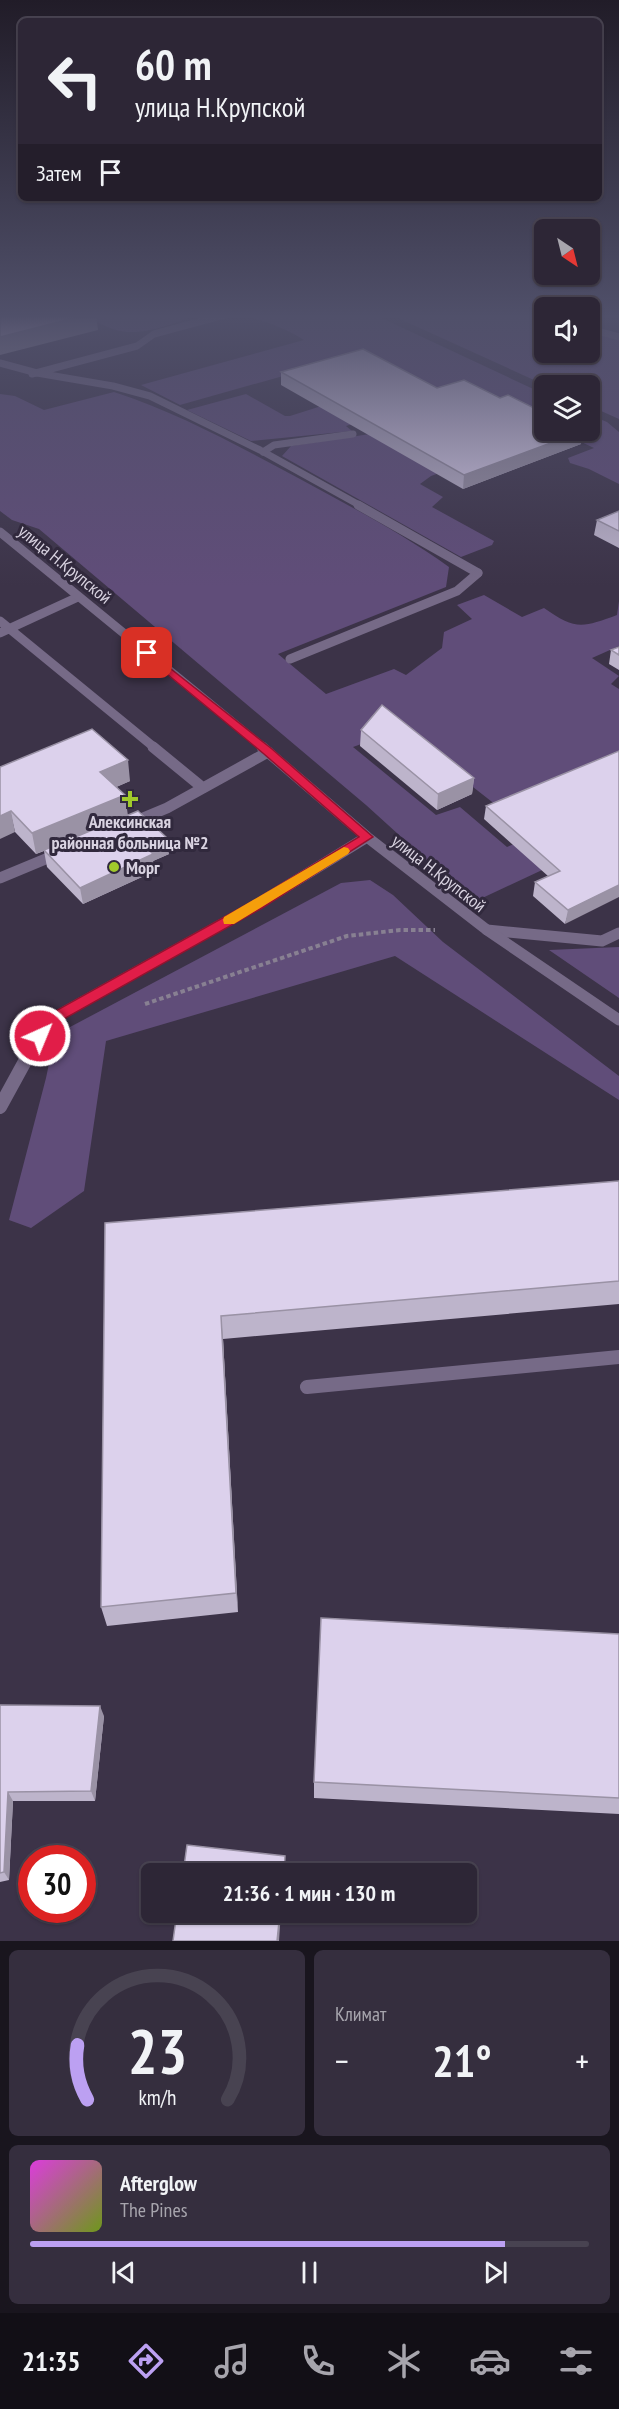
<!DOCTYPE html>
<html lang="ru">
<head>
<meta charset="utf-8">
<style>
  body { margin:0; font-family:"PT Sans Narrow",sans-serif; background:#352e3e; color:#f1f3f6; height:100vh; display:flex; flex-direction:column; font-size:22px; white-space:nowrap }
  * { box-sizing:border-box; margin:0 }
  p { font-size:20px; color:#a7a5ad }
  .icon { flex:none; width:33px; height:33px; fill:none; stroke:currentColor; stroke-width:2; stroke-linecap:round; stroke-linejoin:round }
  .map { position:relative; height:1941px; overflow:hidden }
  .side { display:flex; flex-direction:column; gap:9px; padding:9px; background:#19151e; flex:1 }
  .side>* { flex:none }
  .top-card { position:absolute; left:18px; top:18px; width:584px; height:183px; border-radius:9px; box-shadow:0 2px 4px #0004,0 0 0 2px #484351; background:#2d2636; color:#f1f3f6; overflow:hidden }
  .needle { width:39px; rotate:145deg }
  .controls { position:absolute; left:534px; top:219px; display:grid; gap:12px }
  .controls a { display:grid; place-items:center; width:66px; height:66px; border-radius:9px; background:#2d2636; box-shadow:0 2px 4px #0004,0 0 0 2px #484351; font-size:30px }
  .speed { position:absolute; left:18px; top:1845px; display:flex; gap:12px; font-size:30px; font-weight:700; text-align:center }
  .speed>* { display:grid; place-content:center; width:78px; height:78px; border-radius:50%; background:#2d2636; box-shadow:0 2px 4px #0004,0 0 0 2px #484351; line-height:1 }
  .speed .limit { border:9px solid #d22; background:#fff; color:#111 }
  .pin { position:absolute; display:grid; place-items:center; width:51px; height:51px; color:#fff; margin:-26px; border-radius:12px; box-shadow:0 3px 9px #0006 }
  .me { position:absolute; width:66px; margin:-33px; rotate:44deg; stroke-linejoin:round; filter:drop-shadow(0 0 4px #0008) }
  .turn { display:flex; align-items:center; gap:21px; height:126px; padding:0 18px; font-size:27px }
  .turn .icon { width:78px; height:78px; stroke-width:2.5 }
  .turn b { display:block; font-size:42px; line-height:51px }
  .then { display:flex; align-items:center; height:57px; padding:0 18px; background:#0003; gap:12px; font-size:22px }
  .big { font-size:45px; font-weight:800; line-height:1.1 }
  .side .tile { flex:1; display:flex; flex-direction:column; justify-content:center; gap:9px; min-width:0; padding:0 21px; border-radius:9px; background:#352e3e }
  .side .dial { align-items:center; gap:0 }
  .dial svg { height:156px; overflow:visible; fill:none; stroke:#484351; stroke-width:7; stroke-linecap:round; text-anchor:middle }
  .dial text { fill:#f1f3f6; stroke:none }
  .song { display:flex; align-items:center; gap:18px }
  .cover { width:72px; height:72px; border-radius:9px; background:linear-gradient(135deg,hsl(300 70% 55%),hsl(80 70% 35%)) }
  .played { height:6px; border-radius:3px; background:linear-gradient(90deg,#bca0f2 85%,#484351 85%) }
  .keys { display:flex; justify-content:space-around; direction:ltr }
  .heat { display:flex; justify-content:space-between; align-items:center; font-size:33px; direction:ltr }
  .side .tiles { flex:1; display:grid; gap:9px; grid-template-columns:1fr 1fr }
  .tile:last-child { grid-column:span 2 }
  .trip { position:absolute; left:141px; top:1863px; width:336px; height:60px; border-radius:9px; background:#2d2636; box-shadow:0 2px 4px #0004,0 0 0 2px #484351; font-weight:800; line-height:60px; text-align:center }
  .tab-bar { display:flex; height:96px; justify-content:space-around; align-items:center; background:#120f16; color:#a7a5ad }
  .tab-bar .icon { width:42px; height:42px }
  .tab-bar .selected { color:#bca0f2 }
  .tab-bar b { font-size:27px; color:#f1f3f6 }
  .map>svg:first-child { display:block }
</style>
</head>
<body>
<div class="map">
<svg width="619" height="1941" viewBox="0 0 619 1941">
  <rect width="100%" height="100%" fill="#3c3348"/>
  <path fill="#604d79" d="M84,314h117c-26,8 -60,25 -88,15 -10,-3 -20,-10 -29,-15z
    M241,314h132l171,80v30l-91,44 -22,8 -11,8 23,13 -11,10 62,34 -2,4 -31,12 -179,-101 9,-10 92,-14 71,-40 -108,34 6,5 -101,10 -64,-31 59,-16 39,22h5l44,-14 27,-48 -181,51 -39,-20 163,-45c-19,-12 -42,-21 -65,-24z
    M389,314l149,2 6,2v34h46v-21l29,9v79l-29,-13v-20l-45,-1z
    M114,392c65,21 126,55 186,87 51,28 102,54 149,88l-3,20 -168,67 48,40 68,-25 12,6 36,-27 2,-16 28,-13 -15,-14 27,-10 38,22 22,-9c31,22 38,20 73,7l2,-14v45l-27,12 27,18 -8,8 8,5v64l-123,52 -96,-75 -47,17 83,68 24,-8 47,40 112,-47v34l-141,66 -37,-27 -75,-68 -327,-276 -27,-9 -12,-9v-117l15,2 29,14z
    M590,415l17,7 12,10v52l-30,-15 -19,-6 -2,-5 26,-10 -36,-17 32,-1z
    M370,880l23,15 50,47 176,134v24l-224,-144 -289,85 -22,150 -53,37 -22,-8 37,-142 9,-43 286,-152z
    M619,947v51l-70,-48z"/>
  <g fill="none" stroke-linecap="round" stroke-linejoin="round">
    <path stroke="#888092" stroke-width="4" stroke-dasharray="4.5 3" stroke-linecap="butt" d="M145,1004l202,-68 53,-6h35"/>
    <path stroke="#766a87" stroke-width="7" d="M540,314l4,2
      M590,329l29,8
      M32,374l105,-28 17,-12 74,-20
      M263,452l11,-7 79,-11"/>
    <path stroke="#766a87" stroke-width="9" d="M0,621l155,127
      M0,633l78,-36
      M290,659l167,-68 21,-18"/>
    <path stroke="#766a87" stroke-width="11" d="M153,747l50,41
      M131,823l36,-15 101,-56
      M0,878l60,-25
      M487,930l115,11 17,-8"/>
    <path stroke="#766a87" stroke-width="14" d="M307,1387l312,-30"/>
    <path stroke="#766a87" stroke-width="7" d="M0,363l37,10 76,13 37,10 110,54 101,56"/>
    <path stroke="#766a87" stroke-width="9" d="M358,505l120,68
      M0,532l264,216"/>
    <path stroke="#766a87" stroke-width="11" d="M262,747l105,90 120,93 132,90
      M29,1056l19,-35 210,-117 109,-67"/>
    <path stroke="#766a87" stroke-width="14" d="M0,1107l29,-53"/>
  </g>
  <path fill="#bdb4cb" d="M281,372l156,16 63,10 81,46 -118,45 -182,-104z
    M619,511v37l-25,-13 3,-15z
    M619,647v23l-10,-6 2,-14z
    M361,730l113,48 -2,16 -35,16 -77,-64z
    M619,751l-54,173 -32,-28 2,-14 13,-6 -64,-57 2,-13z
    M0,767l130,14 -14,6 12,29 41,38 -16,7 2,10 -72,33 -36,-37 -3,-16 -8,3 -21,-22z
    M619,1181v123l-396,35 15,273 -131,14 -6,-19 4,-384z
    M619,1634v180l-305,-16v-16z
    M0,1705l104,11 -9,85h-82l-4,79 -9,2z"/>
  <path fill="#9a92a5" d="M90,314h6l2,16 -98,25v-18z
    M583,431l-2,13 -118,45 1,-14z
    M128,760l2,21 -27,12 -3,-21z
    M474,778l-2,16 -35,16 1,-16z
    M125,795l3,21 -92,38 -4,-21z
    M11,811l4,21 -15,7v-23z
    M167,838l2,16 -16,7 2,10 -72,33 -3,-16 66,-41z
    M619,885v12l-54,27 3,-14z
    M221,1316l2,23 15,273 -2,-19z
    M100,1706l4,10 -9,85 -4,-10z
    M8,1792l5,9 -4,79 -5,-8z
    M280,1912h1l-2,29h-2z"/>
  <path fill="#dcd1ec" stroke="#9a92a5" stroke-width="1.5" d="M0,314h90l-90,23z
    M363,349l74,39 27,-8 36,18 8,-3 36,18v17l39,1 -119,44 -183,-103z
    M619,511v20l-22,-11z
    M619,647v8l-8,-5z
    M382,705l92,73 -36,16 -77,-64z
    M92,729l36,31 -28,12 25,23 -93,38 -21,-22 -11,5v-49z
    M619,751v134l-51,25 -33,-28 25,-11 -74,-65z
    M138,811l29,27 -21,9 7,7 -73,34 -36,-38z
    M619,1181v100l-398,35 15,277 -135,14 4,-384z
    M321,1618l298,16v164l-305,-16z
    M0,1705l100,1 -9,85 -83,1 -4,80 -4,1z
    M187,1845l98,11 -1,18h-101z
    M177,1912h103l-3,29h-104z"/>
  <linearGradient id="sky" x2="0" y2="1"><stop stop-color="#211c28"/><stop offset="0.54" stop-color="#50506a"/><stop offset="1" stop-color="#50506a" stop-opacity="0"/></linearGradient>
  <rect width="619" height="586" fill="url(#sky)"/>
  <path fill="#e11d48" stroke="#92132f" stroke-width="1.5" d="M147,650l125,99 101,88 -111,71 -209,117 -8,14 -5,2 -7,-5 10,-18 210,-117 106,-64 -95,-83 -120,-99 -2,-2z"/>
  <path fill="#f59e0b" d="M344,847l4,1 2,3 -2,3 -114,70h-10l-1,-4 1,-3z"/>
  <g fill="#a0c92b" stroke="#31293d" stroke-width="2">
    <path d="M127 790h6v6h6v6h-6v6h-6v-6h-6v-6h6z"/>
    <circle cx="114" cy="867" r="6"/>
  </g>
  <g text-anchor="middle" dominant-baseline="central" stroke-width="6" stroke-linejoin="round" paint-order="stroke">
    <g font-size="18" fill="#d9d3e1" stroke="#31293d">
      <text transform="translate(65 564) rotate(39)">улица Н.Крупской</text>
      <text transform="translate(439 873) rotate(38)">улица Н.Крупской</text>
    </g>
    <g font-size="18" font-weight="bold" fill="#d9d3e1" stroke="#31293d">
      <text x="130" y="821">Алексинская<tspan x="130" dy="21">районная больница №2</tspan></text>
      <text x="126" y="867" text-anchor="start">Морг</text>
    </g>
  </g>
</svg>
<div class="controls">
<a><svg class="needle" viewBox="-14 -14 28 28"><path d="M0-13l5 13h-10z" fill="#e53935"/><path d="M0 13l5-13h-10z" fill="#a7a5ad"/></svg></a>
<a><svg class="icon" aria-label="sound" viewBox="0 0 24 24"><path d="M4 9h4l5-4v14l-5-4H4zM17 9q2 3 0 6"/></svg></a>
<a><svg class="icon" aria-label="layers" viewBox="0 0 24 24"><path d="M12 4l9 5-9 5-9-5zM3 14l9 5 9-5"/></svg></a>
</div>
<div class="speed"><div class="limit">30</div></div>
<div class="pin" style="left:147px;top:653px;background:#d93025"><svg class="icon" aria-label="arrive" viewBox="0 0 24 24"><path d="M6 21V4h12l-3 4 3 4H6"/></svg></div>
<svg class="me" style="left:40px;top:1036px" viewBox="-20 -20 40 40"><circle r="17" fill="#e11d48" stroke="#fff" stroke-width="3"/><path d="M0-11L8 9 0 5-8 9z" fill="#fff"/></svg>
<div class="trip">21:36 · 1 мин · 130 m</div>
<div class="top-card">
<div class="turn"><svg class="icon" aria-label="left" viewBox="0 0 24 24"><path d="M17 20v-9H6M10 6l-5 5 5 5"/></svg><div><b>60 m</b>улица Н.Крупской</div></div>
<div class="then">Затем<svg class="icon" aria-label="arrive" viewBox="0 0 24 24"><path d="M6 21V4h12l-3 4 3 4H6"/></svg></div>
</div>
</div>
<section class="side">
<div class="tiles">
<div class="tile dial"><svg viewBox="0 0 100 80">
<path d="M14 69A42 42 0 1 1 86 69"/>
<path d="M14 69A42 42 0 0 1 9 41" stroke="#bca0f2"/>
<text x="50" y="56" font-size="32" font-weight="700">23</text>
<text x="50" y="72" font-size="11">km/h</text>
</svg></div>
<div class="tile"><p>Климат</p>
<div class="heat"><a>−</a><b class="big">21°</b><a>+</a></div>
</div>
<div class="tile">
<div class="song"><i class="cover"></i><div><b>Afterglow</b><p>The Pines</p></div></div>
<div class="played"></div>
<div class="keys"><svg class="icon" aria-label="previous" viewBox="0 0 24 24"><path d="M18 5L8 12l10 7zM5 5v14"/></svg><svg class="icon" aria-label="pause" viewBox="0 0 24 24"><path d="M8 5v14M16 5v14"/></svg><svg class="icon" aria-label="next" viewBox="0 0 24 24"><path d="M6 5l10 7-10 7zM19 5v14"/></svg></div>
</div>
</div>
</section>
<nav class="tab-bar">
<b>21:35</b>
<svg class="icon selected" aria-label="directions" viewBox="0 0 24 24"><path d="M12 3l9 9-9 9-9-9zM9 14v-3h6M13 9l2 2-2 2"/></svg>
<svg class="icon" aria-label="music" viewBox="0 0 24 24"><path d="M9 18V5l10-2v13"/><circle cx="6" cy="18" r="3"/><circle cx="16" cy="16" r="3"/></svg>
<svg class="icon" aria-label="phone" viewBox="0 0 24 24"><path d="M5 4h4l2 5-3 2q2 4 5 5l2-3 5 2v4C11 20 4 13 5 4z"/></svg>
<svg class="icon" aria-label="climate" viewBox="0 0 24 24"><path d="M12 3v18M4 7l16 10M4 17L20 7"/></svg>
<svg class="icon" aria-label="car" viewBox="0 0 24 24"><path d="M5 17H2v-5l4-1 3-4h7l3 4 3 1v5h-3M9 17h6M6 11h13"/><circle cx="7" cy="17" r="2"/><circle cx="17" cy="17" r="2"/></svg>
<svg class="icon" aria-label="filters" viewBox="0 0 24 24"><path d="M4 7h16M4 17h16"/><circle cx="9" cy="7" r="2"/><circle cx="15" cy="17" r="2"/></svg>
</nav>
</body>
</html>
